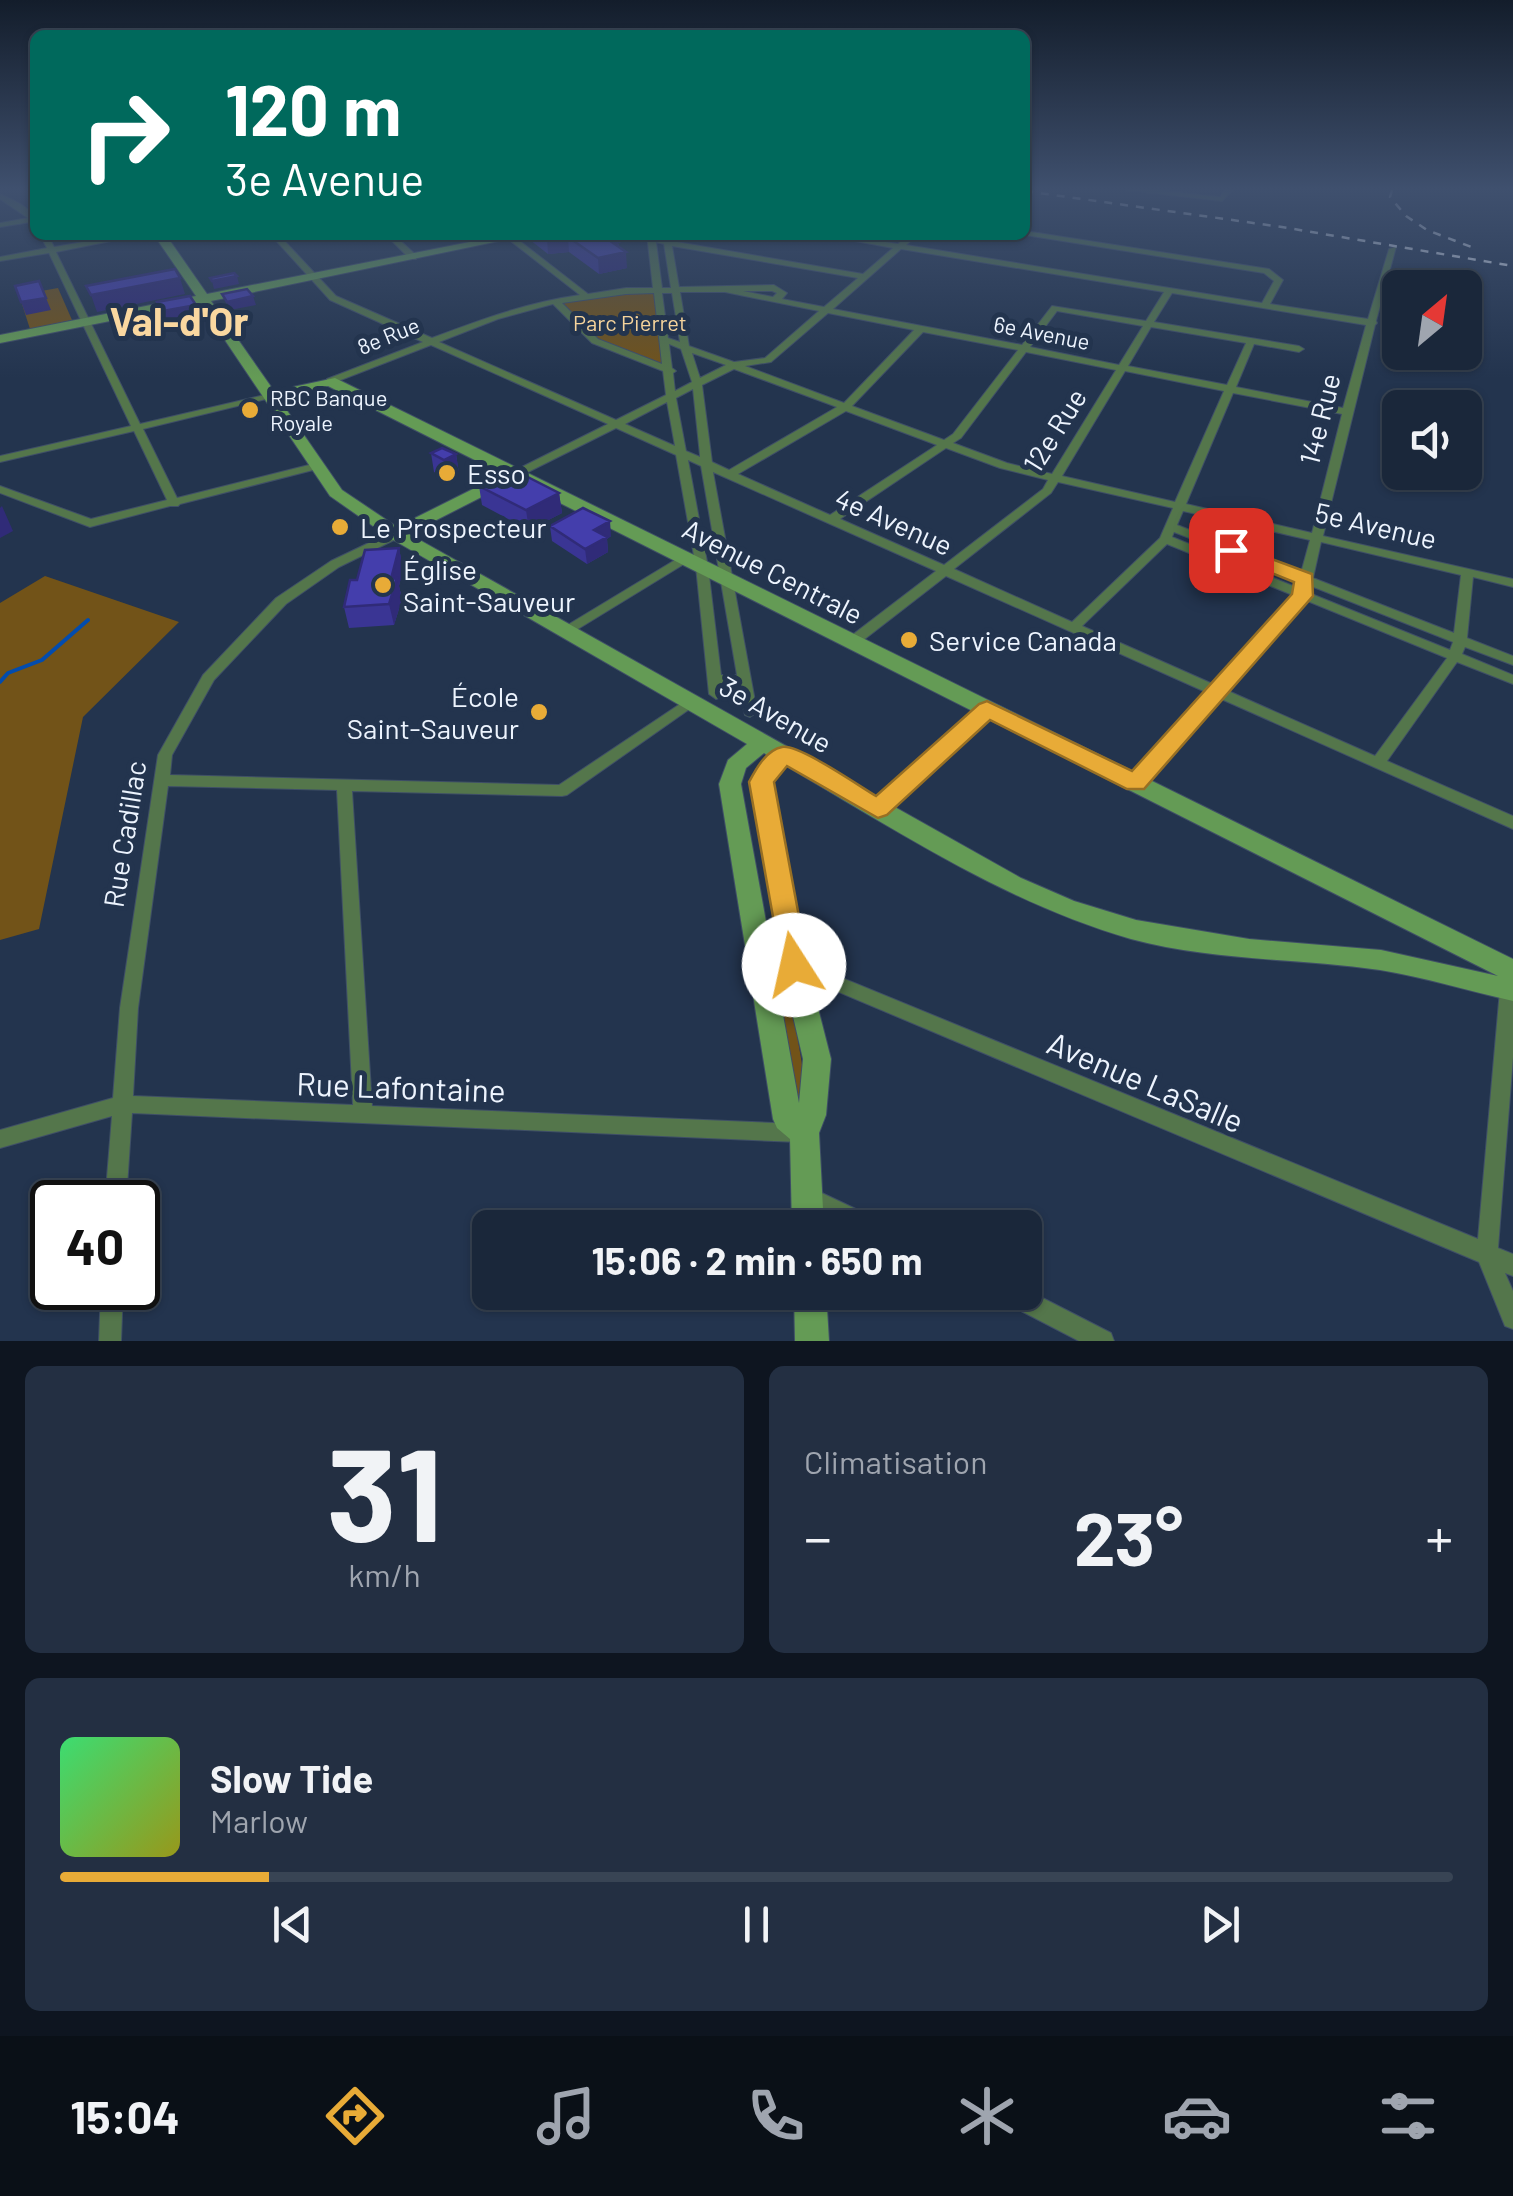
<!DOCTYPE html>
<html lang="fr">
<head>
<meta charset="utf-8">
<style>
  body { margin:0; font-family:Barlow,sans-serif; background:#232f42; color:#f1f3f6; height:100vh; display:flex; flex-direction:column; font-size:38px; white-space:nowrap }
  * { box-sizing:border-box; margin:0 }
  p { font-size:32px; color:#9fa5af }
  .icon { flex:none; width:55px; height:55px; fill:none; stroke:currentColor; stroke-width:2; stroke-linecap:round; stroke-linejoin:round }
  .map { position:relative; height:1341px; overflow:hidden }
  .details { display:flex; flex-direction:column; gap:25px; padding:25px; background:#0e1520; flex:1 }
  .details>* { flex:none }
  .hud { position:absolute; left:30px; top:30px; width:1000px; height:210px; border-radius:15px; box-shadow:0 2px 8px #0004,0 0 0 2px #384454; background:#00695c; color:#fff; overflow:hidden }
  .needle { width:65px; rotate:29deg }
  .buttons { position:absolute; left:1382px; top:270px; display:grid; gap:20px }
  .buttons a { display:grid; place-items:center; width:100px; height:100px; border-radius:15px; background:#1a273a; box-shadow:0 2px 8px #0004,0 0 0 2px #384454; font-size:50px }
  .speed { position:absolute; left:30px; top:1180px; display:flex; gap:20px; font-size:50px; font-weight:700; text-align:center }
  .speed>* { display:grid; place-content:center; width:130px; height:130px; border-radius:50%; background:#1a273a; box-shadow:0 2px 8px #0004,0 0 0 2px #384454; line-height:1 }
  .speed .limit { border:5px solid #111; border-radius:15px; background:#fff; color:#111 }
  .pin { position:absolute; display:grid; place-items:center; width:85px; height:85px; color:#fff; margin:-42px; border-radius:20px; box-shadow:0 5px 15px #0006 }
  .me { position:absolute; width:110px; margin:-55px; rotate:350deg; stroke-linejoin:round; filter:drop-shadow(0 0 8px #0008) }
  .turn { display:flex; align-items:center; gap:35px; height:210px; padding:0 30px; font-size:45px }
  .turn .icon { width:130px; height:130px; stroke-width:2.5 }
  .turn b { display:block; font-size:70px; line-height:85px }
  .big { font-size:75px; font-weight:700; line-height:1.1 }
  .details .tile { flex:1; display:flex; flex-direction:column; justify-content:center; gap:15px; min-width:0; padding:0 35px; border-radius:15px; background:#232f42 }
  .details .dial { align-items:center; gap:0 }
  .dial b { font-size:130px; line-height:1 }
  .song { display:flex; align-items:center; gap:30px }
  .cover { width:120px; height:120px; border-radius:15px; background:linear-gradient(135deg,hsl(140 70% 55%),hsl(60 70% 35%)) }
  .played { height:10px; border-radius:5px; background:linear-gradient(90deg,#e8ab37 15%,#384454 15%) }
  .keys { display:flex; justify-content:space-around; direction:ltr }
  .heat { display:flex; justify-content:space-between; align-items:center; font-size:55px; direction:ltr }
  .details .tiles { flex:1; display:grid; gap:25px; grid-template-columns:1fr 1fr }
  .tile:last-child { grid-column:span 2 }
  .trip { position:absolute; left:472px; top:1210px; width:570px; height:100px; border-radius:15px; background:#1a273a; box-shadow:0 2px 8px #0004,0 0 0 2px #384454; font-weight:700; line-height:100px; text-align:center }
  .menu { display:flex; height:160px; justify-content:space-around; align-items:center; background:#0a1017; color:#9fa5af }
  .menu .icon { width:70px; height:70px }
  .menu .current { color:#e8ab37 }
  .menu b { font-size:45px; color:#f1f3f6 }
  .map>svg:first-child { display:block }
</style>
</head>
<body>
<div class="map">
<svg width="1513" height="1341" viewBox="0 0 1513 1341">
  <rect width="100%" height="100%" fill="#23344e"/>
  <path fill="#725318" d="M58,288l14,32 -42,9 -11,-34z
    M657,289l14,82 -76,-30 -40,-40z
    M45,576l134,46 -96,95 -44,212 -39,11v-337z
    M775,986l10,1 5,6 18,107 -11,9z"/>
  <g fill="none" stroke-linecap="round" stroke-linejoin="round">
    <path stroke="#024cae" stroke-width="4" d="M0,682l8,-9 34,-13 46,-40"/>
    <defs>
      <path id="street" d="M1126,190h30l64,7 5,-7h7l-10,11z
        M0,194c13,6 35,14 35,30l-4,-2 -31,5v-4l28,-5 -28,-19z
        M1025,231l244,38 14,11 -13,24 98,15 21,-70 7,-2 -20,74 1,2 -2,2 -52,211 190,43v8l-40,-10 -6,61 46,18v9l-48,-18 -3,7 51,21v9l-56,-22 -70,99 126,55v13l-294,-131 -79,89h-10l-3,-4 3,-4 78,-86 -262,-117 -89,69h-10l-2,-3 2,-3 89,-68 -223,-99 44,240 -7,5 -5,-2 -7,-31h-16l1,10 -2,3 -5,2 -7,-5 -13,-127 -20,-112 -60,-27 -96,48h-8v-4l96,-48 -177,-79 -98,38h-6v-4l96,-37 -93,-42 -59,-65h8l57,61 96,42c48,-18 96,-36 148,-43l-77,-60h9l76,59 38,-6h27l-6,-53h8l1,5 7,-1 -1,-4h8l1,6 192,33 30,-26 -70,-13h18l57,9 10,-9h9l-11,10 356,58 12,-22 -10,-8 -239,-38zM656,242l8,2 7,44h-9zM672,246l186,32 -34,29 -42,-8 5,-6 -13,-8 -95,2zM901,249l263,43 -18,29 -94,-15 -30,39 -189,-36zM743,291h29l5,2 -4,4zM680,292h45l94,19 -54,47 -31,4 -45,-16zM654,293l8,71 -64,-25 -36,-36 64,-9zM662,293h10l8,49 -12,-4zM1172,293l194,32 -23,83 -107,-21 18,-43 45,8 5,-3 -5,-3 -145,-24zM553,304l39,39 71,28 3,24 -50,25 -177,-78 59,-23zM1057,311l86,15 -24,39 -89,-18zM828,313l86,17 -70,73 -99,-37 26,-4zM1151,327l95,16 -19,42 -99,-19zM923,332l95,18 -65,84 -9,6 -92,-34zM669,344l12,5 11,33 -17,9 -2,-18 3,-2 -4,-3zM1026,352l90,18 -64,104 -45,-11 -54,-20 8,-5zM692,353l34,12 -26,13zM734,369l103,38 -108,63 -17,-8 -10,-77zM1125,371l99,20 -49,111 -113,-26zM693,389l7,66v2l-14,-6 -10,-53zM1233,393l109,21 -30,119 -126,-29zM667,402l8,44 -50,-22zM846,411l91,34 -107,70 -92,-41zM946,448l54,20 48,12 -5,9 -99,76 -104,-46zM688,460l13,6 36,209h-16l-13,-108zM1058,482l115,26 -13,30 -88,84 -118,-53 97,-76zM1183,511l127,29 -9,33 -124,-48zM1174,532l125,49 -1,7 -126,-51zM1321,542l140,33 -7,58 -141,-55zM1167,544l128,52 -80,89 -133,-59zM1311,586l142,56 -3,8 -141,-57zM1305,600l142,58 -72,98 -149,-66z
        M40,235h8l6,12 70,-12h17l-85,17 84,172 129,-30 5,3 -131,32 34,69 140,-35 4,1v4l-141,36 -2,2h-8l-80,21 -90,-34v-7l91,33 76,-19 -33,-69 -134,31v-6l131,-30 -82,-173 -49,8v-4l47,-9z
        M386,235h8l22,20v4h-6z
        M396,530l6,4 -2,3 -61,30 -53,37 -72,76 -42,75 -2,20 389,10 130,-87 5,-2 7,5 -134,94 -5,1 -210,-5 20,315 427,18 7,2 3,7 -3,7 -7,2 -667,-29 -6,89h-21l7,-86 -112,32v-18l113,-32 7,-90 38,-253 45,-80 73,-77 55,-37zM168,786l169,4 16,315 -220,-9 5,-88z
        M685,554l4,1 2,3 -2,3 -116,71h-10l-2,-3z
        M987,704l7,5 -2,3 -108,101h-12l-2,-4 2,-4 110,-99z
        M757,943l721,296 22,-249 7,-17 6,-2v86l-15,191 15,6v22l-8,-3 8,18v38l-8,-3 -26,-64 -728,-307 -3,-5 3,-5z
        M807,1186l74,35 3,7h-35l-49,-25 -3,-7 3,-7z
        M101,1288h22l-2,53h-22z
        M1025,1289l86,44 3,8h-35l-79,-41 -3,-8h28z"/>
      <path id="secondary" d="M154,235h12l41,59 298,-59h23l-317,66 63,90 61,-13 1178,581v42c-44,-10 -89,-24 -133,-31 -83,-12 -168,-9 -249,-31 -125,-36 -233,-108 -345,-173l-13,16 34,183 24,94 -5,56 -7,18 5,95h-32l-2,-89 -13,-11 -4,-9 -54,-335 9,-24 19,-16 -357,-206 -60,-42 -130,-193 -200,40v-8l196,-39zM328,386l1170,590 -117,-26 -132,-11 -113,-19 -62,-19 -53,-23 -612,-344 98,-50v-6h-12l-98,49 -55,-37 -63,-91zM764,753l6,4 -14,12 -5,13 30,183 22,94 -4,44 -58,-319 5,-16z
        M794,1292h32l3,49h-34z"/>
    </defs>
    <use href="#street" stroke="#3f4f67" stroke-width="2"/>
    <use href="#secondary" stroke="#3f4f67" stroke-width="2"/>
    <use href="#street" fill="#54764b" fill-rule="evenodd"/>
    <use href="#secondary" fill="#649b55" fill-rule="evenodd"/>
    <path stroke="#d5dde9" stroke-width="2.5" stroke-dasharray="8 8" stroke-linecap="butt" d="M1392,190l-2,7 16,19 21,14 47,18
      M1025,191l257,36 231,39"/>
  </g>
  <path fill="#3a3594" d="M530,235h98v2l-3,1v3l-7,2 9,25 -28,6 -30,-22 -21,2 -18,-14z
    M431,453l25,1 3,20 -11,5 -14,-7z
    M479,486l80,7 3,20 -33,17 -47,-25z
    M550,526l61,10 -4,3 1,13 -21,12 -35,-23z
    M399,548l4,21 -4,17 3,13 -8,26 -45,3 -5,-21 13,-27z"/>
  <path fill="#302b78" d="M606,235h22v2l-3,1v3l-7,2v11l8,-2 1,16 -28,6 -1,-16z
    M568,237l1,15 -21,2 -1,-16z
    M237,276l2,8 -25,5 -2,-8z
    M180,278l5,16 -88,18 -6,-17z
    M253,296l3,9 -26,5 -3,-8z
    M46,298l5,12 -25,5 -5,-13z
    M196,305l4,12 -33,7 -4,-13z
    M456,454l3,20 -11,5 -4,-19z
    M559,493l3,20 -33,17 -3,-20z
    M2,506l11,25 -13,7v-30z
    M610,521l1,15 -4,3 1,13 -21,12 -2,-15 9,-19z
    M399,548l4,21 -4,17 3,13 -8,26 -5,-21 2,-25z"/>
  <path fill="#443eac" stroke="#302b78" stroke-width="2.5" d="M542,235h70l5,4 -8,1 17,12 -28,6 -30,-21 -21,1z
    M175,269l5,9 -89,17 -5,-9z
    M234,273l3,3 -25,5 -2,-3z
    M39,281l7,17 -25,4 -6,-16z
    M247,289l6,7 -26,6 -5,-8z
    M190,296l6,9 -33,6 -6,-9z
    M442,448l14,6 -12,6 -13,-7z
    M512,469l47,24 -33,17 -47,-24z
    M583,508l27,13 -16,9 13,7 -22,12 -35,-23z
    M399,548l-8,31 6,-1 -8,26 -45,3 6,-27h7l8,-30z"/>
  <linearGradient id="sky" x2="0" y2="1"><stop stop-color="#131d2b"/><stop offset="0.5" stop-color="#3f506e"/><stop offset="1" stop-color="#3f506e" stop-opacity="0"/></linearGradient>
  <rect width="1513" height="378" fill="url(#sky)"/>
  <path fill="#e8ab37" stroke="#976f24" stroke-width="2.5" d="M1231,544l81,30 1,22 -169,193h-17l-137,-69 -103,95 -9,3 -91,-52 -13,16 34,183 -4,8 -10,4 -11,-4 -34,-191c7,-13 17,-32 33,-35 17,-3 77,39 94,49l103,-92 8,-3 145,70 160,-177 2,-12 -70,-28 -3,-4z"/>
  <g fill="#e8ab37" stroke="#23344e" stroke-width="4">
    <circle cx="250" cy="410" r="10"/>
    <circle cx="447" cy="473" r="10"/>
    <circle cx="340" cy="527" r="10"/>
    <circle cx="383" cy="585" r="10"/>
    <circle cx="909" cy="640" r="10"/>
    <circle cx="539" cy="712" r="10"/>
  </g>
  <g text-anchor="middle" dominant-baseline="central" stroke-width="10" stroke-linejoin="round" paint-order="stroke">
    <g font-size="22" fill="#f5d39c" stroke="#23344e">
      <text x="630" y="322">Parc Pierret</text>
    </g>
    <g font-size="22" fill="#edf4fe" stroke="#23344e">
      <text transform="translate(1042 332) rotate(11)">6e Avenue</text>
      <text transform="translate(388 335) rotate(-22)">8e Rue</text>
    </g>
    <g font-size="22" fill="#edf4fe" stroke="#23344e" text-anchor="start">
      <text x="270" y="397">RBC Banque<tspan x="270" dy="25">Royale</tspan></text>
    </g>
    <g font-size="28" fill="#edf4fe" stroke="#23344e">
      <text transform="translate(1319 419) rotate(-76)">14e Rue</text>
      <text transform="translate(1054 430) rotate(-58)">12e Rue</text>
      <text transform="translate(894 521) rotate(24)">4e Avenue</text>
      <text transform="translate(1376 525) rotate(13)">5e Avenue</text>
      <text transform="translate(773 571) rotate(27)">Avenue Centrale</text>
      <text transform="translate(776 714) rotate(30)">3e Avenue</text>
      <text transform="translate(124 834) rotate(-81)">Rue Cadillac</text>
    </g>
    <g font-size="28" fill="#edf4fe" stroke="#23344e" text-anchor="start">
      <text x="467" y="473">Esso</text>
      <text x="360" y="527">Le Prospecteur</text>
      <text x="403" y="569">Église<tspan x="403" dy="32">Saint-Sauveur</tspan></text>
      <text x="929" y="640">Service Canada</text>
      <text x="519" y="696" text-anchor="end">École<tspan x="519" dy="32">Saint-Sauveur</tspan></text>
    </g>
    <g font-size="32" fill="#edf4fe" stroke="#23344e">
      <text transform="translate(1146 1081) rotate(23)">Avenue LaSalle</text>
      <text transform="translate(401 1086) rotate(2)">Rue Lafontaine</text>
    </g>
    <g font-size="40" font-weight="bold" fill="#f9d7a0" stroke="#23344e">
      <text x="179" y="320">Val-d'Or</text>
    </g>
  </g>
</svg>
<div class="buttons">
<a><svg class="needle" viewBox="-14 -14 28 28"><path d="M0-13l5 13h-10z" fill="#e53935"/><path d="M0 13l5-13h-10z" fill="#9fa5af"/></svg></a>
<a><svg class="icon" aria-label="sound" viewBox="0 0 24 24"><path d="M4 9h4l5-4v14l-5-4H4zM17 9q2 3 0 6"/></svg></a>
</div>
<div class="speed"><div class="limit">40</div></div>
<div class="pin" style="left:1231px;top:550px;background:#d93025"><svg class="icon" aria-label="arrive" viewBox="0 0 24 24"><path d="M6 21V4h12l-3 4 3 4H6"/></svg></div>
<svg class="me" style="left:794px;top:965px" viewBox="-20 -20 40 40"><circle r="19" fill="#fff"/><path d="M0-13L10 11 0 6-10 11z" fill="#e8ab37"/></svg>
<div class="trip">15:06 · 2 min · 650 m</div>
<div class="hud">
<div class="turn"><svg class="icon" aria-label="right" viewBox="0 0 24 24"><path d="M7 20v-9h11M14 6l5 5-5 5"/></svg><div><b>120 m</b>3e Avenue</div></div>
</div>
</div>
<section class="details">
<div class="tiles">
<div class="tile dial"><b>31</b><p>km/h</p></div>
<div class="tile"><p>Climatisation</p>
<div class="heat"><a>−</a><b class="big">23°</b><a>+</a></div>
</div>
<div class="tile">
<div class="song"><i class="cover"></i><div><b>Slow Tide</b><p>Marlow</p></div></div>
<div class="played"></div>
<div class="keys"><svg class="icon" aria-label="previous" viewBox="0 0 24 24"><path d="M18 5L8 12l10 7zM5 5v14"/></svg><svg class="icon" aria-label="pause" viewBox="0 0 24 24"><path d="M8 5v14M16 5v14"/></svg><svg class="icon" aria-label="next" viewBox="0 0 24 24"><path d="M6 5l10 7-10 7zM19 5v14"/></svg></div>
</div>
</div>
</section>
<nav class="menu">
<b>15:04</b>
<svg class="icon current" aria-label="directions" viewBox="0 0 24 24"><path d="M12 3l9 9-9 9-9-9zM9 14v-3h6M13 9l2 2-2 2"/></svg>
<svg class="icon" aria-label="music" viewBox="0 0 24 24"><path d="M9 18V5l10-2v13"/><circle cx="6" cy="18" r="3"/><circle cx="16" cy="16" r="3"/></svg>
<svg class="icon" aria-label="phone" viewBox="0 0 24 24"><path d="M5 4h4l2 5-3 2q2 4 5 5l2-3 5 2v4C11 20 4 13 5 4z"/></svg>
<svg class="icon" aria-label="climate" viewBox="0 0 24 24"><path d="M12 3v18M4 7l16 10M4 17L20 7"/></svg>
<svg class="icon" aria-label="car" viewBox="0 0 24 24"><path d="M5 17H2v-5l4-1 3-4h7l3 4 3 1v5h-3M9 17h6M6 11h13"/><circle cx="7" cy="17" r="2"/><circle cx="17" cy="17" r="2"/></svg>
<svg class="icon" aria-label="filters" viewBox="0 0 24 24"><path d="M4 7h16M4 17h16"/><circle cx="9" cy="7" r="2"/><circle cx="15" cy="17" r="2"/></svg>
</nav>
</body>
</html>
